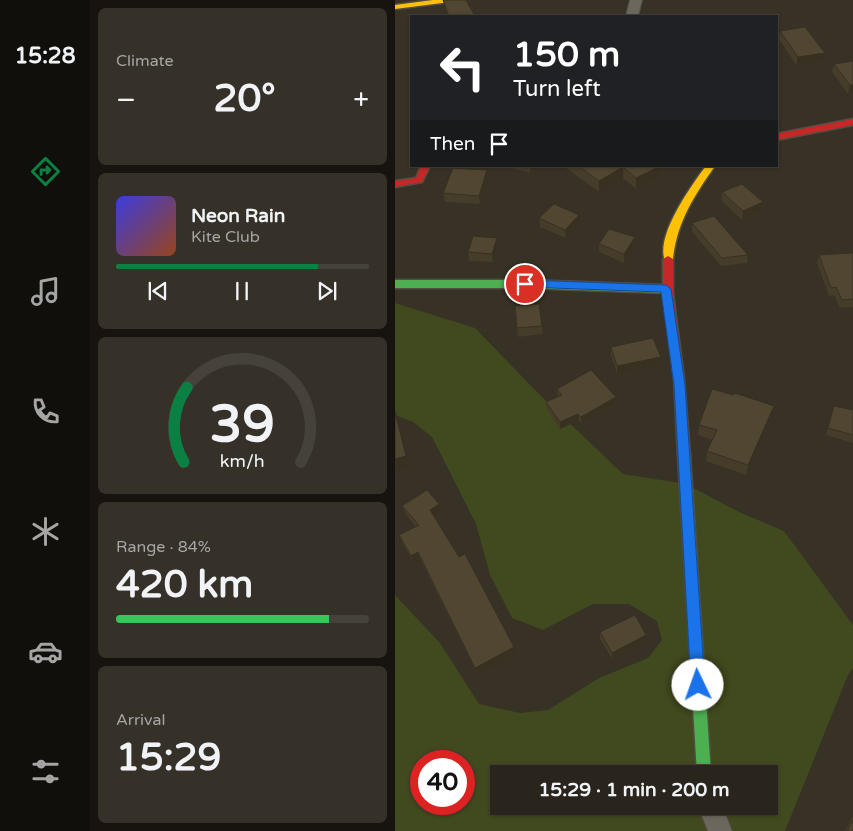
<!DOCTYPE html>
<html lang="en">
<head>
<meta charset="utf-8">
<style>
  body { margin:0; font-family:"Varela Round",sans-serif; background:#353129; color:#f1f3f6; height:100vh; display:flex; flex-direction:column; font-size:19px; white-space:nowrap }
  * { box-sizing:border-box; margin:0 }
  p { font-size:16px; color:#a5a5a3 }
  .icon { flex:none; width:28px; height:28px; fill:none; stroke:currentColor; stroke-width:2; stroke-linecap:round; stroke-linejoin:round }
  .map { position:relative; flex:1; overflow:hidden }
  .side { display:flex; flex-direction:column; gap:8px; padding:8px; background:#17140f; width:305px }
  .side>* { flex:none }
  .guide { position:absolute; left:15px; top:15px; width:368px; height:152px; border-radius:0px; box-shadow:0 1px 4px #0004,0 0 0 1px #45423b; background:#202124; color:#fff; overflow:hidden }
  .speed { position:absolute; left:15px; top:750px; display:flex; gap:10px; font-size:25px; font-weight:700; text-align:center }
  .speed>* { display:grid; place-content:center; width:65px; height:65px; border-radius:50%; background:#29251c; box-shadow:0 1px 4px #0004,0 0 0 1px #45423b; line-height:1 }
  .speed .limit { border:8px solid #d22; background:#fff; color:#111 }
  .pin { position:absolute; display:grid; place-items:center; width:42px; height:42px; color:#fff; margin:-21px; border:2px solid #fff; border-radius:50%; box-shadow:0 1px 5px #0007 }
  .me { position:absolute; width:55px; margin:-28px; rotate:357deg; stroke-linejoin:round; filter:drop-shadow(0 0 4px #0008) }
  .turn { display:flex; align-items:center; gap:18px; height:105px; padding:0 20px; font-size:22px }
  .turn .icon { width:65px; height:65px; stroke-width:2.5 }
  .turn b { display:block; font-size:35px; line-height:42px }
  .then { display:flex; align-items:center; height:48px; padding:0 20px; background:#0003; gap:10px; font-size:19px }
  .big { font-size:38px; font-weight:700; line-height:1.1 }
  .side .widget { flex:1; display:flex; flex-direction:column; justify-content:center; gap:8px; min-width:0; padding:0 18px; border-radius:8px; background:#353129 }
  .side .dial { align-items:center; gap:0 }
  .dial svg { height:130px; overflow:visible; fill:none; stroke:#45423b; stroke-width:7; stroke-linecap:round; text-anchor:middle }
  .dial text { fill:#f1f3f6; stroke:none }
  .song { display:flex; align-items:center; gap:15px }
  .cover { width:60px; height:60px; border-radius:8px; background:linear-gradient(135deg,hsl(240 70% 55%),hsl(20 70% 35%)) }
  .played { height:5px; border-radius:2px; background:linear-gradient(90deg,#0b8043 80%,#45423b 80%) }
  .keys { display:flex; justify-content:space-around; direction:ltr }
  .heat { display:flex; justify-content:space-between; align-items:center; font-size:28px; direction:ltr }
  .charge { height:8px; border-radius:4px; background:linear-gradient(90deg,#34c759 84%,#45423b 0) }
  .trip { position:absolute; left:95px; top:765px; width:288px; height:50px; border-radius:0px; background:#29251c; box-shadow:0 1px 4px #0004,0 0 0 1px #45423b; font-weight:700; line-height:50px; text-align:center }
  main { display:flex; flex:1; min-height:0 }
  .menu { display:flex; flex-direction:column; width:90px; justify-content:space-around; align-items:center; background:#100f0b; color:#a5a5a3 }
  .menu .icon { width:35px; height:35px }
  .menu .current { color:#0b8043 }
  .menu b { font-size:22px; color:#f1f3f6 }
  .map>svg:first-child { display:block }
</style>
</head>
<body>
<main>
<nav class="menu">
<b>15:28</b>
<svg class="icon current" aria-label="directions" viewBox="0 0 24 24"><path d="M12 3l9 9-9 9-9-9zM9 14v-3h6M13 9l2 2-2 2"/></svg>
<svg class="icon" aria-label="music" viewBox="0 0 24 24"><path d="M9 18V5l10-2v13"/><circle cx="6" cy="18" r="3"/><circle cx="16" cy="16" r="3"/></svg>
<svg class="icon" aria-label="phone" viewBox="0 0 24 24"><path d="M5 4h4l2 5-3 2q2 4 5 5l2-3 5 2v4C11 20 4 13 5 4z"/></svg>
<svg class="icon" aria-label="climate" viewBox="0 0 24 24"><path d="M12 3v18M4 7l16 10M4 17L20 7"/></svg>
<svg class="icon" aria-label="car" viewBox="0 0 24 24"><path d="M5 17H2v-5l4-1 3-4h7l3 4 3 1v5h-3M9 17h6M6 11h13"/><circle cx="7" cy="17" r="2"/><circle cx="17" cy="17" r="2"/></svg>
<svg class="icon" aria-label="filters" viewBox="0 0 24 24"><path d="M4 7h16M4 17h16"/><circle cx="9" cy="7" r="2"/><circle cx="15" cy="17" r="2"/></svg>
</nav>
<section class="side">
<div class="widget"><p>Climate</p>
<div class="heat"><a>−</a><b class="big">20°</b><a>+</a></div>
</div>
<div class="widget">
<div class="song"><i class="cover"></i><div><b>Neon Rain</b><p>Kite Club</p></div></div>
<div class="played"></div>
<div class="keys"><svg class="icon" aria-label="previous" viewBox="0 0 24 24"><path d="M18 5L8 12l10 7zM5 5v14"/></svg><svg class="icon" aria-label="pause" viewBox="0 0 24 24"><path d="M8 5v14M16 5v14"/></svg><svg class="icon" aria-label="next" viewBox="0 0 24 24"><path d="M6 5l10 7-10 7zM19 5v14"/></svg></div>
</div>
<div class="widget dial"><svg viewBox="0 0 100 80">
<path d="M14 69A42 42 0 1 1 86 69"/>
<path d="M14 69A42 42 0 0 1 16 23" stroke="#0b8043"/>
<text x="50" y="56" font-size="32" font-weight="700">39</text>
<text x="50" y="72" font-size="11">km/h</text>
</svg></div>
<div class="widget"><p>Range · 84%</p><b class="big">420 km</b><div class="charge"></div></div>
<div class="widget"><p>Arrival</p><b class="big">15:29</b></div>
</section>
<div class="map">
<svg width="458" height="831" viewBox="0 0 458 831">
  <rect width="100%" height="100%" fill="#373126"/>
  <path fill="#41491e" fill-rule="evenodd" d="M0,303l80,25 63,65 85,81 63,10 53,28 45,19 69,94v43l-5,7 -63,156h-390v-236l45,48 39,61 41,9 28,-3 51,-32 49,-20 14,-18 -5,-19 -28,-17h-36l-50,26 -31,-12 -22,-43 -14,-51 -44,-87 -19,-15 -18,-7zM26,761h43v43h-43zM104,774h270v32h-270z"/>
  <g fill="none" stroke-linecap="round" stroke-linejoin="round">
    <defs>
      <path id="street" d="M235,0h12l-4,16h-12z
        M303,806h24l10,25h-24z"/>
      <path id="fast" d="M0,280h130l141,5 5,4 -5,4 -141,-5h-130z
        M289,450l4,2 2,3 21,319h-14l-19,-319 2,-3z"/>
      <path id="slow" d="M38,0h21l-4,2 -55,7v-4z
        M311,166h9c-21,30 -38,56 -42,93l-5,3 -3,-1c-10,-25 26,-75 41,-95z"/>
      <path id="jam" d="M458,119v6l-77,15v-6z
        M26,166h9l-8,16 -27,5v-6l21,-3z
        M273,256l5,3v35l11,85 6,76 -2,3 -4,2 -4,-2 -2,-3 -4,-76 -11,-85v-35z"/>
    </defs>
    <use href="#street" stroke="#534e44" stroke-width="2"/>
    <use href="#fast" stroke="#534e44" stroke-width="3"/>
    <use href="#slow" stroke="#534e44" stroke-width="3"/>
    <use href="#jam" stroke="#534e44" stroke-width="3"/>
    <use href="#street" fill="#6c675d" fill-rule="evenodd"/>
    <use href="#fast" fill="#4caf50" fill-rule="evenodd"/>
    <use href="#slow" fill="#ffc107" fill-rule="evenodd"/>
    <use href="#jam" fill="#c62828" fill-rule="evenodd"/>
  </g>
  <path fill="#453c2a" d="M48,0l32,16h-27l-3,-8z
    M385,31l43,30 -27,4 -17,-26z
    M458,61v32l-5,1 -16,-22 2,-8z
    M109,166h31l-5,7z
    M168,166h99l-1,10 -25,13 -13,-11 -24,14z
    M92,170l1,9 -8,25 -35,-2 -2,-9z
    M327,192l41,10 -1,9 -20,9 -21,-20z
    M184,215v8l-13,15 -26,-11 -1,-9z
    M297,223l56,32 -1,8 -26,3 -29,-34z
    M240,237v8l-11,18 -25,-11v-8z
    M103,246l-5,16 -24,-1 -1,-9z
    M458,253v54l-13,1 -6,-13 -5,1 -12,-33 2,-8z
    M147,326l1,8 -25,3 -1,-9z
    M216,347l49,18 -43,9 -6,-19z
    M162,389l59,15 -34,20 -3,-4 -19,9 -13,-20 -1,-7 12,-6z
    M439,406l19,4v33l-27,-8z
    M376,416l-25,59 -40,-14 1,-10 5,-11 -14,-5 1,-10z
    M44,504l3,9 -7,5 81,137 -38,20 -57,-114 -6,4 -12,-21 -4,-9 17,-8 -10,-12 -4,-9z
    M205,632l46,9 -34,18 -12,-20z
    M458,816v15h-8z"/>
  <path fill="#383122" d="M430,53l-2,8 -27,4 2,-8z
    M455,85h3v8l-5,1z
    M135,166h5l-5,7z
    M265,166h2l-1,10 -25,13v-11z
    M228,167v11l-24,14v-11z
    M92,170l1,9 -8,25 -1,-8z
    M368,202l-1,9 -20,9 1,-9z
    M184,215v8l-13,15 -1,-8z
    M240,237v8l-11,18v-9z
    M102,238l1,8 -5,16 -1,-8z
    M266,357l-1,8 -43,9v-8z
    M221,397v7l-34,20 -1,-7z
    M379,406l-3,10 -25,59 2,-10z
    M0,411l3,8 11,47 -14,4z
    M183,414l1,6 -19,9v-7z
    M44,504l3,9 -9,6 -3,-9z
    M23,552l3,9 -6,4 -4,-9z
    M251,635v6l-34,18v-6z
    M119,647l2,8 -38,20 -3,-7z"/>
  <path fill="#504631" stroke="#383122" d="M48,0h23l9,16h-26z
    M410,27l20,26 -27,4 -18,-26z
    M458,61v24h-3l-16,-21z
    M183,166h82l-24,12 -13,-11 -24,14z
    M58,168l34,2 -8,26 -36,-3z
    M347,184l21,18 -20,9 -21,-19z
    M159,204l25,11 -14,15 -26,-12z
    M319,216l34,39 -26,3 -30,-35z
    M214,229l26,8 -11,17 -25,-10z
    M78,236l24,2 -5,16 -24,-2z
    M458,253v46l-11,1 -6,-13 -5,1 -12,-33z
    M144,304l3,22 -25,2 -2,-22z
    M258,338l8,19 -44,9 -6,-19z
    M196,370l25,27 -35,20 -3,-3 -18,8 -14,-20 16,-7 -5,-6z
    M317,389l21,6 2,-2 39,13 -26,59 -41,-14 10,-21 -18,-5z
    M439,406l19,4v25l-25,-7z
    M0,412l11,44 -11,3z
    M32,490l12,14 -9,6 29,47 6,-3 49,93 -39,21 -57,-116 -7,4 -12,-21 20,-10 -17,-19z
    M240,615l11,20 -34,18 -12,-21z
    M458,820v11h-6z"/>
  <path fill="#1a73e8" stroke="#114b97" d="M130,280l141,5 5,4 14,96 20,300 -2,5 -5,2 -5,-2 -2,-5 -17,-300 -13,-93 -136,-5 -5,-3z"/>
</svg>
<div class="speed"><div class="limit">40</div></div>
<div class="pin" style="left:130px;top:284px;background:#d93025"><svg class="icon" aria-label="arrive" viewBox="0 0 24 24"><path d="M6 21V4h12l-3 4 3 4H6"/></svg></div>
<svg class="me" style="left:303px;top:685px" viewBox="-20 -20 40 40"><circle r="19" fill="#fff"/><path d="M0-13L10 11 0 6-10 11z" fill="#1a73e8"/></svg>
<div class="trip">15:29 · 1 min · 200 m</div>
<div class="guide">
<div class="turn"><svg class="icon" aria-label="left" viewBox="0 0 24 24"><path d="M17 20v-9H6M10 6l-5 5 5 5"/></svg><div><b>150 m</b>Turn left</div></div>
<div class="then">Then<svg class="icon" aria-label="arrive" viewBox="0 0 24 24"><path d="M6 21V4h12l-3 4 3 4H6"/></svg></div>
</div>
</div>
</main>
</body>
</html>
